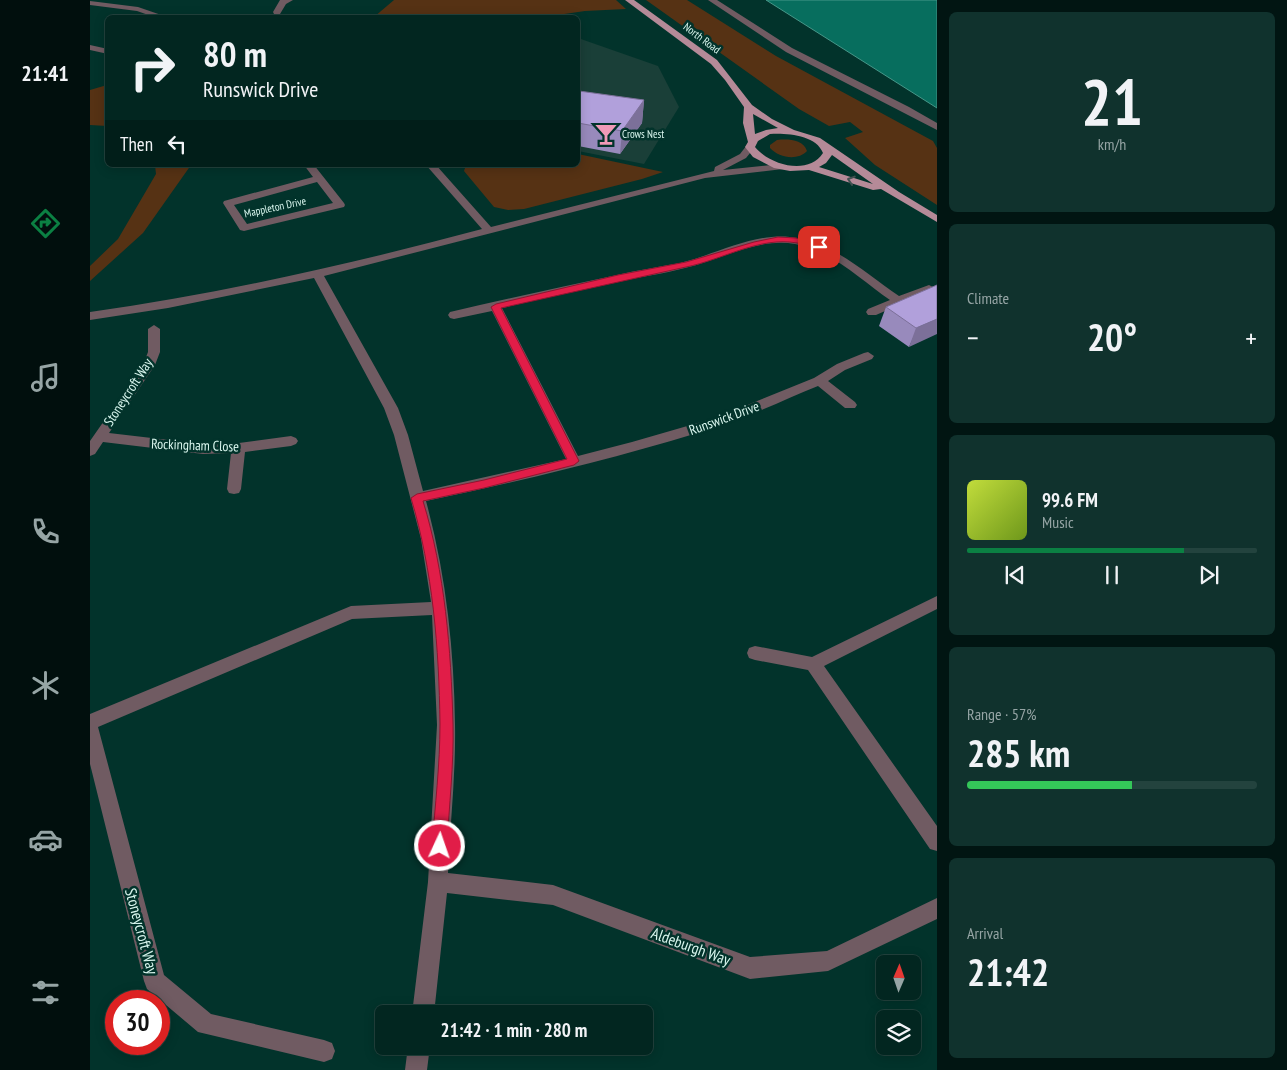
<!DOCTYPE html>
<html lang="en">
<head>
<meta charset="utf-8">
<style>
  body { margin:0; font-family:"PT Sans Narrow",sans-serif; background:#10322d; color:#f1f3f6; height:100vh; display:flex; flex-direction:column; font-size:19px; white-space:nowrap }
  * { box-sizing:border-box; margin:0 }
  p { font-size:16px; color:#96a5a5 }
  .icon { flex:none; width:28px; height:28px; fill:none; stroke:currentColor; stroke-width:2; stroke-linecap:round; stroke-linejoin:round }
  .map { position:relative; flex:1; overflow:hidden }
  .side { display:flex; flex-direction:column; gap:12px; padding:12px; background:#011512; width:350px }
  .side>* { flex:none }
  .banner { position:absolute; left:15px; top:15px; width:475px; height:152px; border-radius:8px; box-shadow:0 2px 12px #0003,0 0 0 1px #23433e; background:#022620; color:#f1f3f6; overflow:hidden }
  .needle { width:32px; rotate:2deg }
  .buttons { position:absolute; left:786px; top:955px; display:grid; gap:10px }
  .buttons a { display:grid; place-items:center; width:45px; height:45px; border-radius:8px; background:#022620; box-shadow:0 2px 12px #0003,0 0 0 1px #23433e; font-size:25px }
  .speed { position:absolute; left:15px; top:990px; display:flex; gap:10px; font-size:25px; font-weight:700; text-align:center }
  .speed>* { display:grid; place-content:center; width:65px; height:65px; border-radius:50%; background:#022620; box-shadow:0 2px 12px #0003,0 0 0 1px #23433e; line-height:1 }
  .speed .limit { border:8px solid #d22; background:#fff; color:#111 }
  .pin { position:absolute; display:grid; place-items:center; width:42px; height:42px; color:#fff; margin:-21px; border-radius:10px; box-shadow:0 2px 8px #0006 }
  .me { position:absolute; width:55px; margin:-28px; rotate:3deg; stroke-linejoin:round; filter:drop-shadow(0 0 4px #0008) }
  .turn { display:flex; align-items:center; gap:18px; height:105px; padding:0 15px; font-size:22px }
  .turn .icon { width:65px; height:65px; stroke-width:2.5 }
  .turn b { display:block; font-size:35px; line-height:42px }
  .then { display:flex; align-items:center; height:48px; padding:0 15px; background:#0003; gap:10px; font-size:19px }
  .big { font-size:38px; font-weight:700; line-height:1.1 }
  .side .card { flex:1; display:flex; flex-direction:column; justify-content:center; gap:8px; min-width:0; padding:0 18px; border-radius:8px; background:#10322d }
  .side .dial { align-items:center; gap:0 }
  .dial b { font-size:65px; line-height:1 }
  .song { display:flex; align-items:center; gap:15px }
  .cover { width:60px; height:60px; border-radius:8px; background:linear-gradient(135deg,hsl(70 70% 55%),hsl(80 70% 35%)) }
  .played { height:5px; border-radius:2px; background:linear-gradient(90deg,#0b8043 75%,#23433e 75%) }
  .keys { display:flex; justify-content:space-around; direction:ltr }
  .heat { display:flex; justify-content:space-between; align-items:center; font-size:28px; direction:ltr }
  .charge { height:8px; border-radius:4px; background:linear-gradient(90deg,#34c759 57%,#23433e 0) }
  .trip { position:absolute; left:285px; top:1005px; width:278px; height:50px; border-radius:8px; background:#022620; box-shadow:0 2px 12px #0003,0 0 0 1px #23433e; font-weight:700; line-height:50px; text-align:center }
  main { display:flex; flex:1; min-height:0 }
  .menu { display:flex; flex-direction:column; width:90px; justify-content:space-around; align-items:center; background:#010f0d; color:#96a5a5 }
  .menu .icon { width:35px; height:35px }
  .menu .selected { color:#0b8043 }
  .menu b { font-size:22px; color:#f1f3f6 }
  .map>svg:first-child { display:block }
</style>
</head>
<body>
<main>
<nav class="menu">
<b>21:41</b>
<svg class="icon selected" aria-label="directions" viewBox="0 0 24 24"><path d="M12 3l9 9-9 9-9-9zM9 14v-3h6M13 9l2 2-2 2"/></svg>
<svg class="icon" aria-label="music" viewBox="0 0 24 24"><path d="M9 18V5l10-2v13"/><circle cx="6" cy="18" r="3"/><circle cx="16" cy="16" r="3"/></svg>
<svg class="icon" aria-label="phone" viewBox="0 0 24 24"><path d="M5 4h4l2 5-3 2q2 4 5 5l2-3 5 2v4C11 20 4 13 5 4z"/></svg>
<svg class="icon" aria-label="climate" viewBox="0 0 24 24"><path d="M12 3v18M4 7l16 10M4 17L20 7"/></svg>
<svg class="icon" aria-label="car" viewBox="0 0 24 24"><path d="M5 17H2v-5l4-1 3-4h7l3 4 3 1v5h-3M9 17h6M6 11h13"/><circle cx="7" cy="17" r="2"/><circle cx="17" cy="17" r="2"/></svg>
<svg class="icon" aria-label="filters" viewBox="0 0 24 24"><path d="M4 7h16M4 17h16"/><circle cx="9" cy="7" r="2"/><circle cx="15" cy="17" r="2"/></svg>
</nav>
<div class="map">
<svg width="847" height="1070" viewBox="0 0 847 1070">
  <rect width="100%" height="100%" fill="#02332b"/>
  <path fill="#1a3f38" d="M488,38l80,28 21,41 -35,57 -66,-13z"/>
  <path fill="#563214" d="M304,0h222l10,9 -41,2 -48,7 -163,-1z
    M556,0h41l89,56 157,85 4,7v57l-62,-40 -30,-27 18,-6 -13,-10 -21,4 -30,-17z
    M17,85v41l-17,-1v-35z
    M687,140c11,-1 26,-1 30,11 -9,10 -28,7 -37,-3v-3z
    M488,154l85,18 -21,7 -118,30 -16,1 -14,-3 -30,-36 2,-6h112z
    M65,165h36l-48,68 -53,48v-15l28,-27 38,-65z"/>
  <path fill="#076e5e" stroke="#469789" d="M676,0h171v108z"/>
  <g fill="none" stroke-linecap="round" stroke-linejoin="round">
    <path fill="#705b62" fill-rule="evenodd" d="M190,0h13l-7,4 -6,10h-6l-1,-2z
      M618,0h9l75,48 117,59 28,16v7l-151,-78z
      M0,1l48,6 32,11h-13l-20,-7 -47,-6z
      M0,45l18,4v5l-18,-4z
      M660,144l5,3 -9,11 -23,12 57,-6 3,1v4l-78,9 -381,98 74,132 10,27 15,56 143,-32 -74,-148 -38,8 -4,-1 -2,-3 2,-3c55,-13 111,-25 167,-37 21,-5 42,-8 63,-12 38,-9 78,-33 118,-25 38,7 70,37 101,58l30,-11 6,3 -2,2 -57,25h-8l-2,-3 2,-3 22,-9c-29,-20 -59,-50 -95,-56 -36,-7 -75,16 -110,24 -22,6 -45,9 -67,13 -39,8 -77,18 -116,27l76,148 54,-14 83,-24 99,-40 23,-14 27,-11 4,-1 6,4 -2,3 -27,11 -17,11 27,21 2,3 -2,3h-10l-27,-22c-32,13 -63,28 -95,39 -97,31 -197,55 -297,76 20,73 28,148 29,223 1,50 -5,100 -7,149l105,12 197,72 77,-6 110,-53v21l-109,52 -78,8 -197,-74 -106,-12 -13,121h-22l16,-132 9,-157 -5,-110 -80,4 -254,108 66,248 47,39 113,26 8,3 3,8 -3,8 -8,3 -126,-30 -51,-43 -3,-8 -54,-217v-50l261,-108 80,-4 -10,-63 -27,-104 -10,-27 -70,-130 -146,30 -78,12v-8c133,-19 262,-48 392,-83l-56,-64h10l55,62 223,-56 1,-4 25,-13 7,-9z
      M214,165h10l30,38 1,2 -1,2 -100,24 -4,-1 -17,-27 1,-2 89,-24zM227,182l16,21 -86,21 -13,-19z
      M64,325l6,4v23l-5,13 -46,68 94,11 36,-1 52,-7 5,2 2,3 -2,3 -5,2 -46,6 -4,37 -2,4 -5,1 -5,-1 -2,-4 4,-36 -28,1 -100,-12 -8,12 -5,2v-15l53,-76 5,-13v-23z
      M847,596v13l-113,57 113,160v25l-7,-2 -122,-179 -53,-10 -6,-2 -2,-5 2,-5 6,-2 57,11z
      M318,1046h22l-3,24h-22z"/>
    <path fill="#b58a98" fill-rule="evenodd" d="M535,0h9l83,60 35,45 20,14 22,11 26,8 79,54 38,23v7l-56,-33 -8,1 -64,-20 -19,1 -16,-3 -21,-11 -8,-10 3,-5 -5,-19 1,-16 -19,-27 -14,-16zM663,114l25,14 -12,2 -11,4zM680,134c17,-1 46,1 53,19 -15,23 -53,12 -68,-6l3,-6zM742,155l41,29 -54,-17 7,-4z"/>
  </g>
  <path fill="#988abc" d="M488,93l66,7 -2,23 -22,31 -42,-8z
    M847,285l-28,62 -30,-21 7,-19z"/>
  <path fill="#7c7099" d="M554,100l-2,23 -22,31 2,-23z
    M847,319v15l-28,13 7,-19z"/>
  <path fill="#b1a0db" stroke="#7c7099" d="M489,91l65,9 -22,31 -44,-8v-30z
    M847,285v34l-21,9 -30,-21z"/>
  <defs><path id="oneway-chevron" d="M-2-3.5L2.5 0L-2 3.5" fill="none" stroke-width="1.6" stroke-linecap="round" stroke-linejoin="round" transform="scale(1.25)"/></defs>
  <use stroke="#415151" href="#oneway-chevron" transform="translate(761 180) rotate(-162)"/>
  <path fill="#e11d48" stroke="#92132f" d="M688,237l18,1 27,9 -4,2c-7,-2 -15,-5 -22,-6 -37,-7 -75,17 -111,24 -62,14 -123,27 -185,41l78,153 -5,4 -90,23 -61,13c22,72 28,148 30,223 1,40 -4,82 -6,122l-2,5 -5,2 -5,-2 -3,-5c3,-40 8,-81 8,-122 -1,-76 -7,-153 -29,-226l6,-4 67,-14 83,-21 -76,-152 5,-3 122,-29 68,-13 68,-20z"/>
  <defs>
    <symbol id="bar-bare" viewBox="-9 -9 18 18"><path d="M-6-5H6L.8 .8V4.5H3.5V6h-7V4.5H-.8V.8Z" fill="#f09ab7" stroke="#02332b" stroke-width="2.5" paint-order="stroke"/></symbol>
  </defs>
  <g fill-rule="evenodd">
    <use href="#bar-bare" x="500" y="118" width="32" height="32"/>
  </g>
  <g text-anchor="middle" dominant-baseline="central" stroke-width="5" stroke-linejoin="round" paint-order="stroke">
    <g font-size="11" fill="#d9f6ee" stroke="#02332b">
      <text transform="translate(612 38) rotate(37)">North Road</text>
      <text transform="translate(185 207) rotate(-12)">Mappleton Drive</text>
    </g>
    <g font-size="11" fill="#d9f6ee" stroke="#02332b" text-anchor="start">
      <text x="532" y="134">Crows Nest</text>
    </g>
    <g font-size="14" fill="#d9f6ee" stroke="#02332b">
      <text transform="translate(38 392) rotate(-57)">Stoneycroft Way</text>
      <text transform="translate(634 418) rotate(-20)">Runswick Drive</text>
      <text transform="translate(105 445) rotate(2)">Rockingham Close</text>
    </g>
    <g font-size="16" fill="#d9f6ee" stroke="#02332b">
      <text transform="translate(52 931) rotate(75)">Stoneycroft Way</text>
      <text transform="translate(601 946) rotate(20)">Aldeburgh Way</text>
    </g>
  </g>
</svg>
<div class="buttons">
<a><svg class="needle" viewBox="-14 -14 28 28"><path d="M0-13l5 13h-10z" fill="#e53935"/><path d="M0 13l5-13h-10z" fill="#96a5a5"/></svg></a>
<a><svg class="icon" aria-label="layers" viewBox="0 0 24 24"><path d="M12 4l9 5-9 5-9-5zM3 14l9 5 9-5"/></svg></a>
</div>
<div class="speed"><div class="limit">30</div></div>
<div class="pin" style="left:729px;top:247px;background:#d93025"><svg class="icon" aria-label="arrive" viewBox="0 0 24 24"><path d="M6 21V4h12l-3 4 3 4H6"/></svg></div>
<svg class="me" style="left:350px;top:846px" viewBox="-20 -20 40 40"><circle r="17" fill="#e11d48" stroke="#fff" stroke-width="3"/><path d="M0-11L8 9 0 5-8 9z" fill="#fff"/></svg>
<div class="trip">21:42 · 1 min · 280 m</div>
<div class="banner">
<div class="turn"><svg class="icon" aria-label="right" viewBox="0 0 24 24"><path d="M7 20v-9h11M14 6l5 5-5 5"/></svg><div><b>80 m</b>Runswick Drive</div></div>
<div class="then">Then<svg class="icon" aria-label="left" viewBox="0 0 24 24"><path d="M17 20v-9H6M10 6l-5 5 5 5"/></svg></div>
</div>
</div>
<section class="side">
<div class="card dial"><b>21</b><p>km/h</p></div>
<div class="card"><p>Climate</p>
<div class="heat"><a>−</a><b class="big">20°</b><a>+</a></div>
</div>
<div class="card">
<div class="song"><i class="cover"></i><div><b>99.6 FM</b><p>Music</p></div></div>
<div class="played"></div>
<div class="keys"><svg class="icon" aria-label="previous" viewBox="0 0 24 24"><path d="M18 5L8 12l10 7zM5 5v14"/></svg><svg class="icon" aria-label="pause" viewBox="0 0 24 24"><path d="M8 5v14M16 5v14"/></svg><svg class="icon" aria-label="next" viewBox="0 0 24 24"><path d="M6 5l10 7-10 7zM19 5v14"/></svg></div>
</div>
<div class="card"><p>Range · 57%</p><b class="big">285 km</b><div class="charge"></div></div>
<div class="card"><p>Arrival</p><b class="big">21:42</b></div>
</section>
</main>
</body>
</html>
